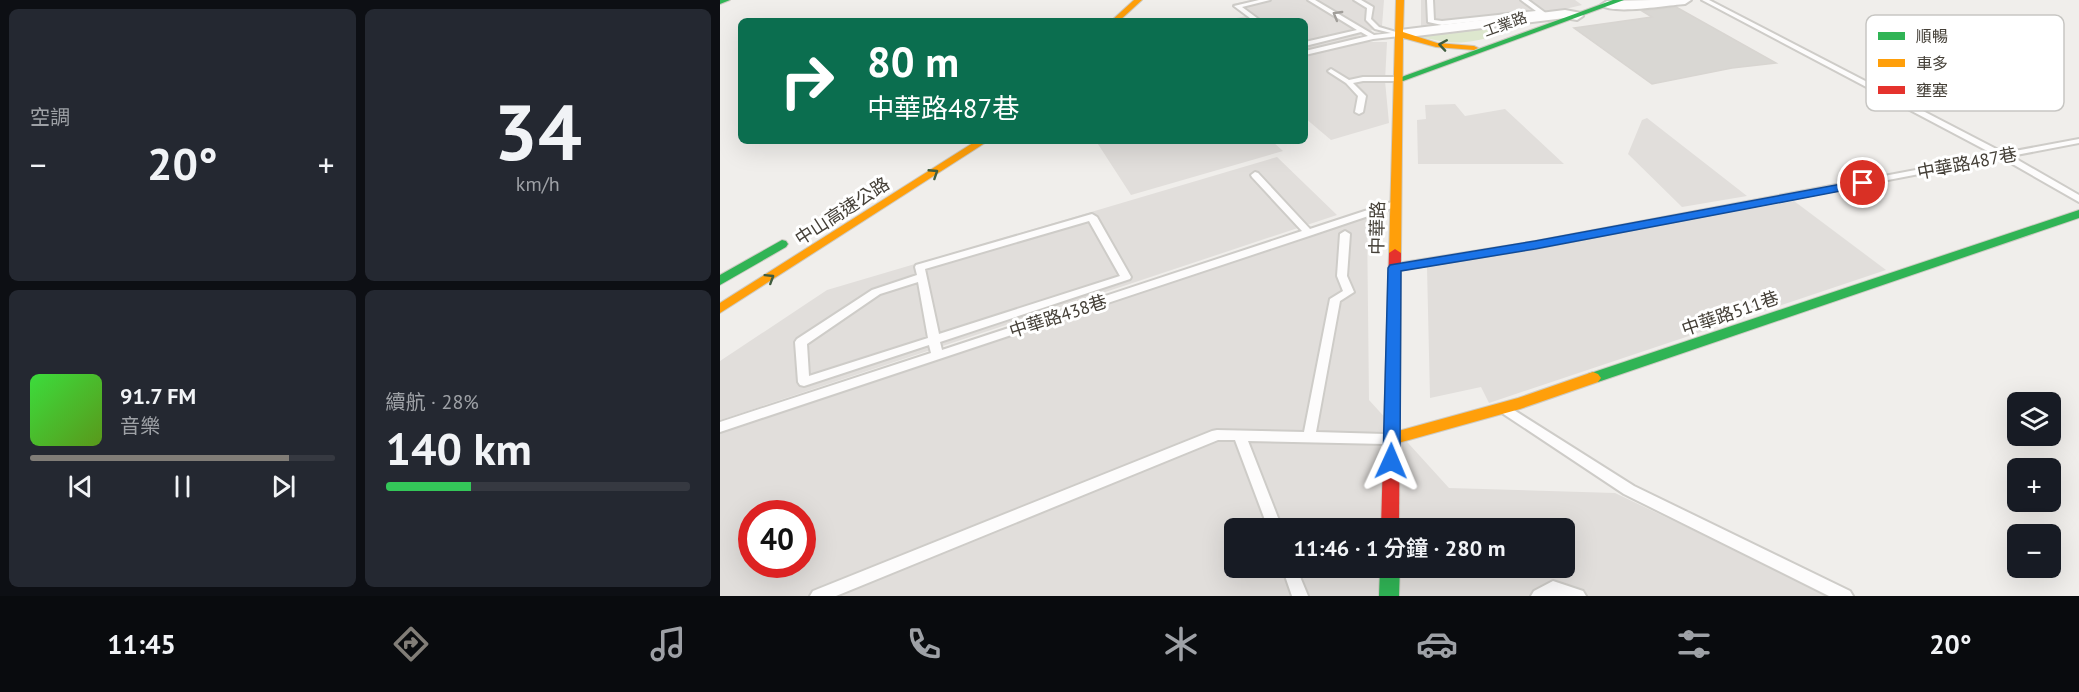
<!DOCTYPE html>
<html lang="zh-TW">
<head>
<meta charset="utf-8">
<style>
  body { margin:0; font-family:"PT Sans","Noto Sans TC",sans-serif; background:#242831; color:#f1f3f6; height:100vh; display:flex; flex-direction:column; font-size:22px; white-space:nowrap }
  * { box-sizing:border-box; margin:0 }
  p { font-size:20px; color:#9ea1a6 }
  .icon { flex:none; width:33px; height:33px; fill:none; stroke:currentColor; stroke-width:2; stroke-linecap:round; stroke-linejoin:round }
  .map { position:relative; flex:1; overflow:hidden }
  .panel { display:flex; flex-direction:column; gap:9px; padding:9px; background:#0d0f14; width:720px }
  .panel>* { flex:none }
  .guide { position:absolute; left:18px; top:18px; width:570px; height:126px; border-radius:9px; box-shadow:0 6px 24px #0002; background:#0b6e4f; color:#fff; overflow:hidden }
  .controls { position:absolute; left:1287px; top:392px; display:grid; gap:12px }
  .controls a { display:grid; place-items:center; width:54px; height:54px; border-radius:9px; background:#171b24; box-shadow:0 6px 24px #0002; font-size:30px }
  .speed { position:absolute; left:18px; top:500px; display:flex; gap:12px; font-size:30px; font-weight:700; text-align:center }
  .speed>* { display:grid; place-content:center; width:78px; height:78px; border-radius:50%; background:#171b24; box-shadow:0 6px 24px #0002; line-height:1 }
  .speed .limit { border:9px solid #d22; background:#fff; color:#111 }
  .pin { position:absolute; display:grid; place-items:center; width:51px; height:51px; color:#fff; margin:-26px; border:3px solid #fff; border-radius:50%; box-shadow:0 2px 6px #0007 }
  .me { position:absolute; width:66px; margin:-33px; rotate:1deg; stroke-linejoin:round; filter:drop-shadow(0 0 4px #0008) }
  .turn { display:flex; align-items:center; gap:21px; height:126px; padding:0 30px; font-size:27px }
  .turn .icon { width:78px; height:78px; stroke-width:2.5 }
  .turn b { display:block; font-size:42px; line-height:51px }
  .big { font-size:45px; font-weight:600; line-height:1.1 }
  .panel .widget { flex:1; display:flex; flex-direction:column; justify-content:center; gap:9px; min-width:0; padding:0 21px; border-radius:9px; background:#242831 }
  .panel .dial { align-items:center; gap:0 }
  .dial b { font-size:78px; line-height:1 }
  .song { display:flex; align-items:center; gap:18px }
  .cover { width:72px; height:72px; border-radius:9px; background:linear-gradient(135deg,hsl(120 70% 55%),hsl(90 70% 35%)) }
  .played { height:6px; border-radius:3px; background:linear-gradient(90deg,#817d77 85%,#363941 85%) }
  .keys { display:flex; justify-content:space-around; direction:ltr }
  .heat { display:flex; justify-content:space-between; align-items:center; font-size:33px; direction:ltr }
  .charge { height:9px; border-radius:4px; background:linear-gradient(90deg,#34c759 28%,#363941 0) }
  .panel .tiles { flex:1; display:grid; gap:9px; grid-template-columns:repeat(2,1fr) }
  .trip { position:absolute; left:504px; top:518px; width:351px; height:60px; border-radius:9px; background:#171b24; box-shadow:0 6px 24px #0002; font-weight:600; line-height:60px; text-align:center }
  .tab-bar { display:flex; height:96px; justify-content:space-around; align-items:center; background:#090b0e; color:#9ea1a6 }
  .tab-bar .icon { width:42px; height:42px }
  .tab-bar .active { color:#817d77 }
  .tab-bar b { font-size:27px; color:#f1f3f6 }
  main { display:flex; flex:1; min-height:0 }
  .map>svg:first-child { display:block }
</style>
</head>
<body>
<main>
<section class="panel">
<div class="tiles">
<div class="widget"><p>空調</p>
<div class="heat"><a>−</a><b class="big">20°</b><a>+</a></div>
</div>
<div class="widget dial"><b>34</b><p>km/h</p></div>
<div class="widget">
<div class="song"><i class="cover"></i><div><b>91.7 FM</b><p>音樂</p></div></div>
<div class="played"></div>
<div class="keys"><svg class="icon" aria-label="previous" viewBox="0 0 24 24"><path d="M18 5L8 12l10 7zM5 5v14"/></svg><svg class="icon" aria-label="pause" viewBox="0 0 24 24"><path d="M8 5v14M16 5v14"/></svg><svg class="icon" aria-label="next" viewBox="0 0 24 24"><path d="M6 5l10 7-10 7zM19 5v14"/></svg></div>
</div>
<div class="widget"><p>續航 · 28%</p><b class="big">140 km</b><div class="charge"></div></div>
</div>
</section>
<div class="map">
<svg width="1359" height="596" viewBox="0 0 1359 596">
  <rect width="100%" height="100%" fill="#f0eeeb"/>
  <path fill="#e1dedb" fill-rule="evenodd" d="M534,0h130l-2,26 -31,13 -46,12v-30h-83l24,-5 -14,-12z
    M701,0h154l7,5 -38,9 -106,13 -17,-1z
    M641,42h26l-2,39 4,42 -58,17 -26,-22v-62z
    M735,104l10,12 40,-7 59,55h-146l-1,-44 9,-1 -1,-14z
    M927,118l100,78 -65,11 -54,-53 14,-34z
    M376,141h176l11,10 -152,44z
    M557,157l60,58 -617,205v-59l107,-71z
    M1074,201l92,69 -397,133 -8,-16 -51,11 -3,-131z
    M647,217l2,183 80,88 166,5 217,103h-1112v-164zM32,513h50v51h-50zM514,528h330v39h-330z"/>
  <path fill="#dde7ce" d="M767,26l10,9c-36,11 -48,9 -83,0z"/>
  <path fill="#d9d7d3" stroke="#d8d5d1" stroke-width="1.5" d="M956,7l100,56 -44,5 -80,16 -78,-56 78,-11 -10,-6z"/>
  <g fill="none" stroke-linecap="round" stroke-linejoin="round">
    <defs>
      <path id="lane" d="M539,0h11l-28,7 19,14h-7l-20,-15z
        M588,0h7l59,35 17,-2 -16,-4 -9,-9 1,-12 -13,-8h7l12,7 -2,12 8,8 24,7 -3,2 -27,3 -68,16v-4l63,-15 -7,-4 -56,14v-4l52,-12z
        M707,0h6l1,20 8,1 94,-10 -15,-11h7l19,14 -3,2 -4,-2 -98,11 -14,-3z
        M982,0h7l295,153 75,-14v4l-68,13 68,39v7l-77,-44 -467,90 -138,22 -4,-1 -1,-2 1,-2 4,-1 138,-22 460,-87z
        M611,69l18,11 14,-3h37l3,2 -3,2h-37l-10,2 13,13 -3,16 -4,2 -4,-2 3,-16 -12,-13 -17,-11 -1,-1z
        M535,172l3,1 52,56 82,-27 3,-1 4,3 -1,2 -86,29 -592,197v-10l211,-69 -2,-8 -125,41 -4,-1 -2,-3 -3,-40 2,-3 75,-49 45,-15 -2,-8 1,-2 176,-51 5,3 34,60 -1,2 -190,63 2,8 360,-119 -50,-54 -1,-2zM369,221l31,55 -181,58 -14,-65zM198,282l10,56 -119,38 -2,-32 73,-50z
        M625,231l5,3 -3,42 7,16 -14,9 -24,131 69,2 5,1 1,4 -1,4 -5,1 -137,-3 34,87h-14l-33,-88h-17l-382,156h-26l3,-5 399,-160 5,-1 87,2 26,-133 13,-8 -6,-15 3,-42z
        M786,405l128,81 216,105 3,5h-24l-205,-102 -122,-81 -2,-3 2,-3z
        M562,567h14l12,29h-16z
        M833,581l30,10 3,5h-55l3,-5z"/>
      <path id="street" d="M932,0h39l-6,4c-17,1 -72,11 -84,1l6,-4z
        M845,10l16,3 2,3 -6,4 -12,-2 -165,20 -7,-4 7,-4z"/>
      <path id="fast" d="M0,0h10l-10,4z
        M893,0h11l-221,81 -7,-2z
        M1359,210v8l-481,164h-10l-3,-4 3,-4z
        M62,240l4,1 2,3 -2,3 -66,38v-10z
        M660,567h20l-1,29h-20z"/>
      <path id="slow" d="M414,0h8l-23,21h-8z
        M676,0h8l-1,32 34,11 37,3 4,2 -4,2 -38,-3 -33,-9 -2,215 -6,4 -6,-4z
        M256,141h12l-268,172v-10z
        M873,372l5,2 3,4 -3,4 -78,27 -129,36 -6,-1 -2,-5 2,-5 6,-1 127,-35z"/>
      <path id="jam" d="M675,249l6,4 -2,275h-18l8,-275z"/>
    </defs>
    <use href="#lane" stroke="#ceccc8" stroke-width="4"/>
    <use href="#street" stroke="#ceccc8" stroke-width="4"/>
    <use href="#fast" stroke="#cecbc3" stroke-width="2"/>
    <use href="#slow" stroke="#cecbc3" stroke-width="2"/>
    <use href="#jam" stroke="#cecbc3" stroke-width="2"/>
    <use href="#lane" fill="#fdfcfc" fill-rule="evenodd"/>
    <use href="#street" fill="#fdfcfc" fill-rule="evenodd"/>
    <use href="#fast" fill="#30b455" fill-rule="evenodd"/>
    <use href="#slow" fill="#ff9f0a" fill-rule="evenodd"/>
    <use href="#jam" fill="#e5322d" fill-rule="evenodd"/>
  </g>
  <defs><path id="oneway-chevron" d="M-2-3.5L2.5 0L-2 3.5" fill="none" stroke-width="1.6" stroke-linecap="round" stroke-linejoin="round" transform="scale(1.5)"/></defs>
  <use stroke="#a19e9a" href="#oneway-chevron" transform="translate(617 15) rotate(-150)"/>
  <g stroke="#405d3f">
    <use href="#oneway-chevron" transform="translate(723 45) rotate(-171)"/>
    <use href="#oneway-chevron" transform="translate(214 173) rotate(-33)"/>
    <use href="#oneway-chevron" transform="translate(50 278) rotate(-32)"/>
  </g>
  <path fill="#1a73e8" stroke="#114b97" stroke-width="1.5" d="M1143,180l4,1v5l-332,63 -134,22 -1,190 -3,5 -6,2 -6,-2 -2,-5 5,-193 2,-3 145,-24z"/>
  <g text-anchor="middle" dominant-baseline="central" stroke-width="6" stroke-linejoin="round" paint-order="stroke">
    <g font-size="15" fill="#454038" stroke="#fff">
      <text transform="translate(785 24) rotate(-20)">工業路</text>
    </g>
    <g font-size="18" fill="#454038" stroke="#fff">
      <text transform="translate(1247 163) rotate(-11)">中華路487巷</text>
      <text transform="translate(122 211) rotate(-33)">中山高速公路</text>
      <text transform="translate(657 228) rotate(-89)">中華路</text>
      <text transform="translate(1010 313) rotate(-19)">中華路511巷</text>
      <text transform="translate(338 316) rotate(-18)">中華路438巷</text>
    </g>
  </g>
  <rect x="1146" y="15" width="198" height="96" rx="9" fill="#fff" stroke="#c7c6c3" stroke-width="1.5"/>
  <rect x="1158" y="32" width="27" height="8" fill="#30b455"/>
  <rect x="1158" y="59" width="27" height="8" fill="#ff9f0a"/>
  <rect x="1158" y="86" width="27" height="8" fill="#e5322d"/>
  <g font-size="16" fill="#454038">
    <text x="1196" y="42">順暢</text>
    <text x="1196" y="69">車多</text>
    <text x="1196" y="96">壅塞</text>
  </g>
</svg>
<div class="controls">
<a><svg class="icon" aria-label="layers" viewBox="0 0 24 24"><path d="M12 4l9 5-9 5-9-5zM3 14l9 5 9-5"/></svg></a>
<a>+</a>
<a>−</a>
</div>
<div class="speed"><div class="limit">40</div></div>
<div class="pin" style="left:1143px;top:183px;background:#d93025"><svg class="icon" aria-label="arrive" viewBox="0 0 24 24"><path d="M6 21V4h12l-3 4 3 4H6"/></svg></div>
<svg class="me" style="left:671px;top:461px" viewBox="-20 -20 40 40"><path d="M0-17L14 15 0 8-14 15z" fill="#1a73e8" stroke="#fff" stroke-width="4"/></svg>
<div class="trip">11:46 · 1 分鐘 · 280 m</div>
<div class="guide">
<div class="turn"><svg class="icon" aria-label="right" viewBox="0 0 24 24"><path d="M7 20v-9h11M14 6l5 5-5 5"/></svg><div><b>80 m</b>中華路487巷</div></div>
</div>
</div>
</main>
<nav class="tab-bar">
<b>11:45</b>
<svg class="icon active" aria-label="directions" viewBox="0 0 24 24"><path d="M12 3l9 9-9 9-9-9zM9 14v-3h6M13 9l2 2-2 2"/></svg>
<svg class="icon" aria-label="music" viewBox="0 0 24 24"><path d="M9 18V5l10-2v13"/><circle cx="6" cy="18" r="3"/><circle cx="16" cy="16" r="3"/></svg>
<svg class="icon" aria-label="phone" viewBox="0 0 24 24"><path d="M5 4h4l2 5-3 2q2 4 5 5l2-3 5 2v4C11 20 4 13 5 4z"/></svg>
<svg class="icon" aria-label="climate" viewBox="0 0 24 24"><path d="M12 3v18M4 7l16 10M4 17L20 7"/></svg>
<svg class="icon" aria-label="car" viewBox="0 0 24 24"><path d="M5 17H2v-5l4-1 3-4h7l3 4 3 1v5h-3M9 17h6M6 11h13"/><circle cx="7" cy="17" r="2"/><circle cx="17" cy="17" r="2"/></svg>
<svg class="icon" aria-label="filters" viewBox="0 0 24 24"><path d="M4 7h16M4 17h16"/><circle cx="9" cy="7" r="2"/><circle cx="15" cy="17" r="2"/></svg>
<b>20°</b>
</nav>
</body>
</html>
